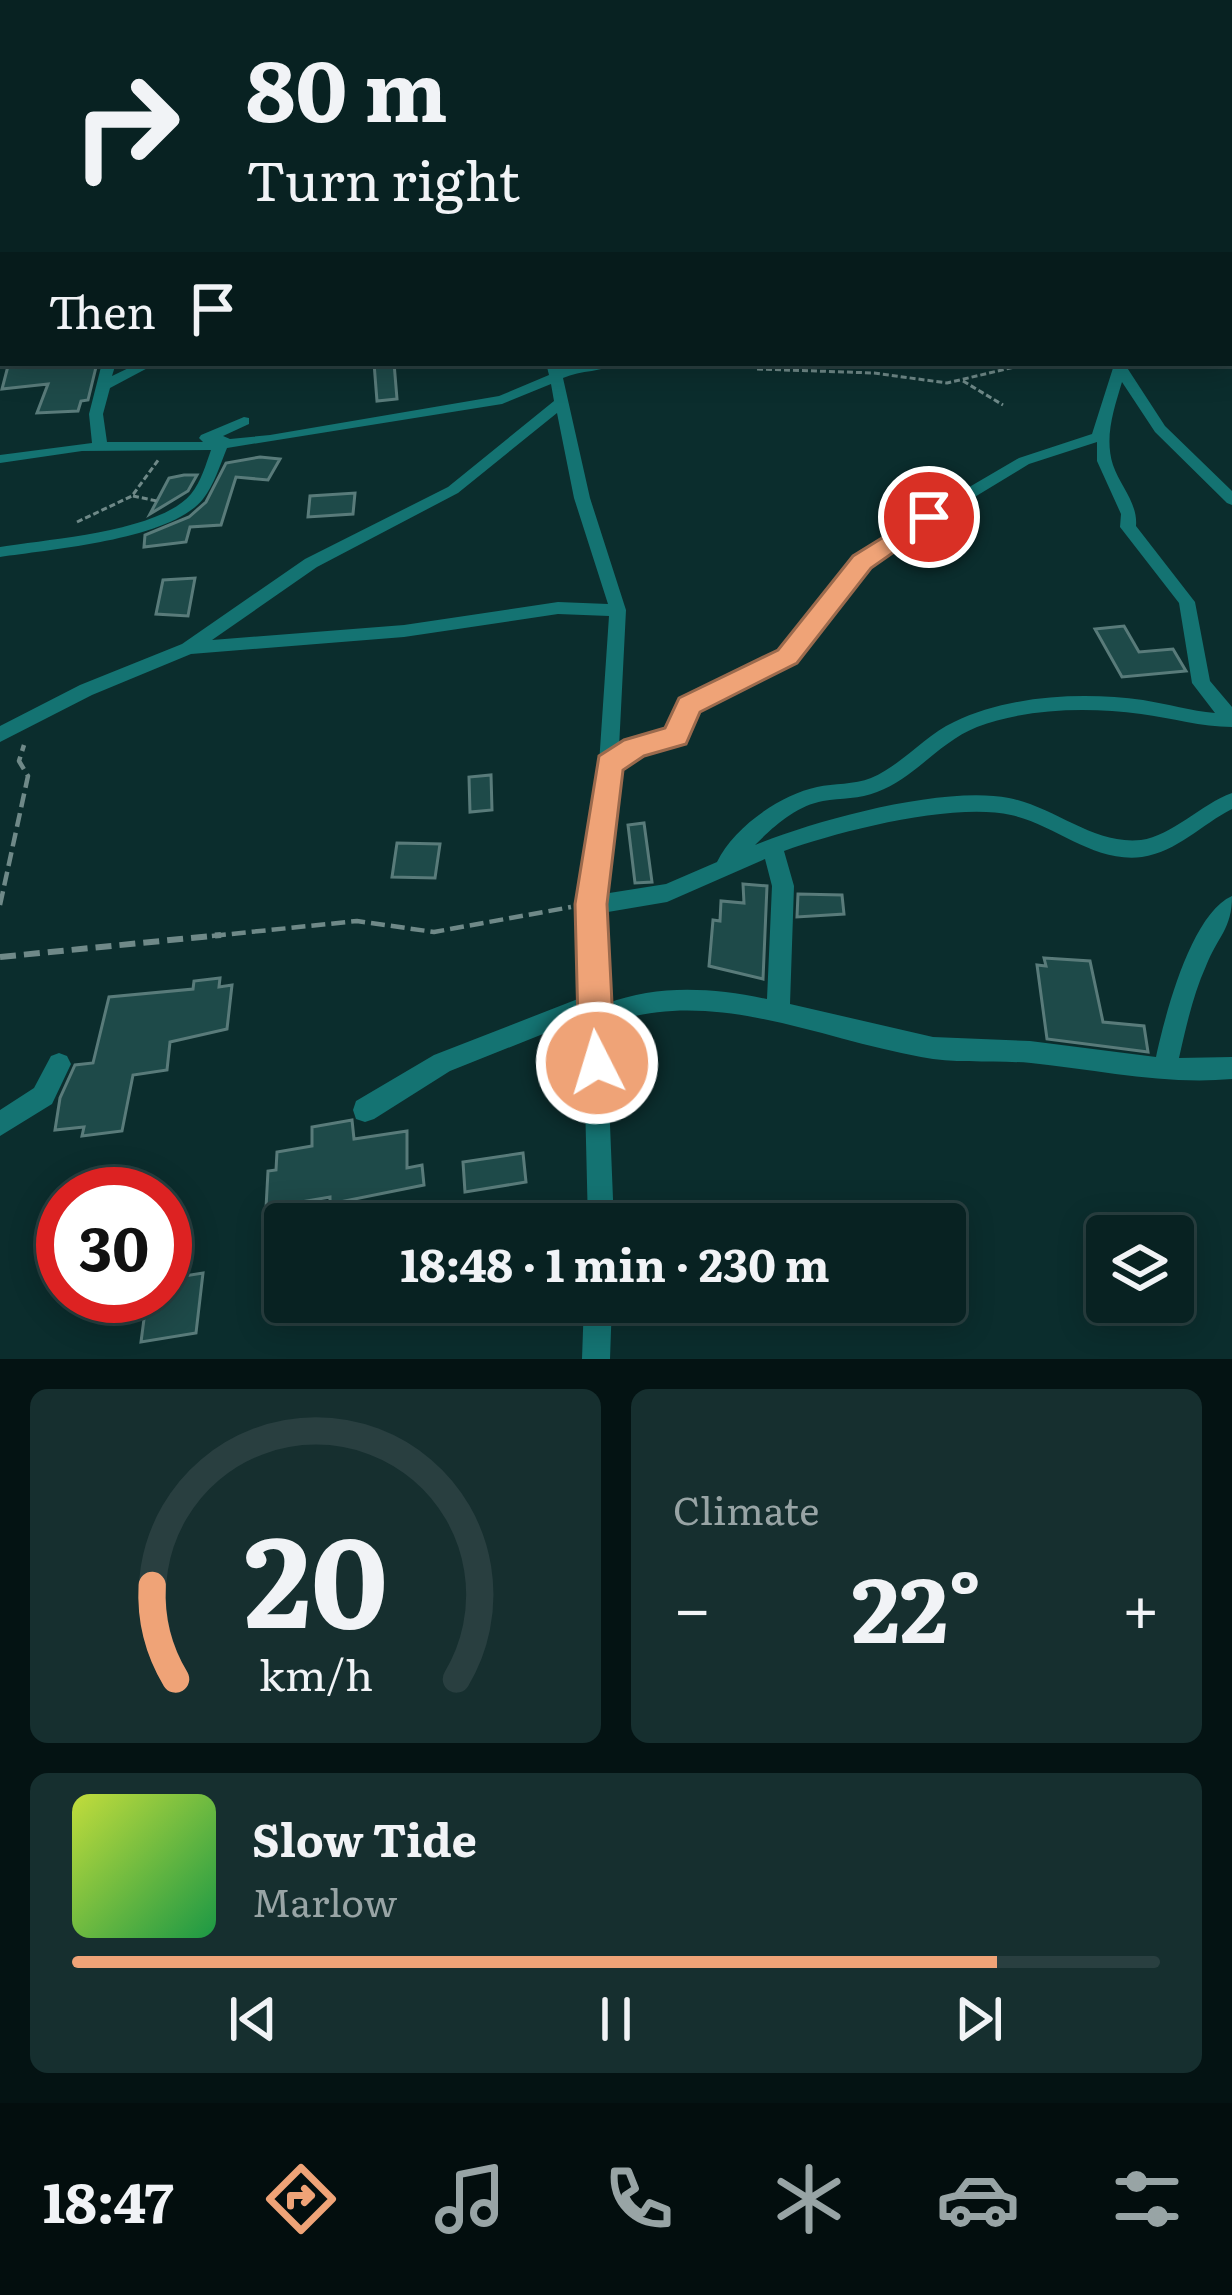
<!DOCTYPE html>
<html lang="en">
<head>
<meta charset="utf-8">
<style>
  body { margin:0; font-family:Literata,serif; background:#162f2f; color:#f1f3f6; height:100vh; display:flex; flex-direction:column; font-size:45px; white-space:nowrap }
  * { box-sizing:border-box; margin:0 }
  p { font-size:39px; color:#98a4a5 }
  .icon { flex:none; width:66px; height:66px; fill:none; stroke:currentColor; stroke-width:2; stroke-linecap:round; stroke-linejoin:round }
  .map { position:relative; height:1359px; overflow:hidden }
  .drawer { display:flex; flex-direction:column; gap:30px; padding:30px; background:#041313; flex:1 }
  .drawer>* { flex:none }
  .banner { position:absolute; left:0px; top:0px; width:1233px; height:366px; box-shadow:0 6px 30px #0003,0 0 0 3px #293f40; background:#082222; color:#f1f3f6; overflow:hidden }
  .tools { position:absolute; left:1086px; top:1215px; display:grid; gap:24px }
  .tools a { display:grid; place-items:center; width:108px; height:108px; border-radius:12px; background:#082222; box-shadow:0 6px 30px #0003,0 0 0 3px #293f40; font-size:60px }
  .speed { position:absolute; left:36px; top:1167px; display:flex; gap:24px; font-size:60px; font-weight:700; text-align:center }
  .speed>* { display:grid; place-content:center; width:156px; height:156px; border-radius:50%; background:#082222; box-shadow:0 6px 30px #0003,0 0 0 3px #293f40; line-height:1 }
  .speed .limit { border:18px solid #d22; background:#fff; color:#111 }
  .pin { position:absolute; display:grid; place-items:center; width:102px; height:102px; color:#fff; margin:-51px; border:6px solid #fff; border-radius:50%; box-shadow:0 3px 12px #0007 }
  .me { position:absolute; width:132px; margin:-66px; rotate:355deg; stroke-linejoin:round; filter:drop-shadow(0 0 9px #0008) }
  .turn { display:flex; align-items:center; gap:42px; height:252px; padding:0 48px; font-size:54px }
  .turn .icon { width:156px; height:156px; stroke-width:2.5 }
  .turn b { display:block; font-size:84px; line-height:102px }
  .then { display:flex; align-items:center; height:114px; padding:0 48px; background:#0003; gap:24px; font-size:45px }
  .big { font-size:90px; font-weight:700; line-height:1.1 }
  .drawer .tile { flex:1; display:flex; flex-direction:column; justify-content:center; gap:18px; min-width:0; padding:0 42px; border-radius:18px; background:#162f2f }
  .drawer .dial { align-items:center; gap:0 }
  .dial svg { height:312px; overflow:visible; fill:none; stroke:#293f40; stroke-width:7; stroke-linecap:round; text-anchor:middle }
  .dial text { fill:#f1f3f6; stroke:none }
  .song { display:flex; align-items:center; gap:36px }
  .cover { width:144px; height:144px; border-radius:18px; background:linear-gradient(135deg,hsl(70 70% 55%),hsl(140 70% 35%)) }
  .played { height:12px; border-radius:6px; background:linear-gradient(90deg,#efa377 85%,#293f40 85%) }
  .keys { display:flex; justify-content:space-around; direction:ltr }
  .heat { display:flex; justify-content:space-between; align-items:center; font-size:66px; direction:ltr }
  .drawer .tiles { flex:1; display:grid; gap:30px; grid-template-columns:1fr 1fr }
  .tile:last-child { grid-column:span 2 }
  .trip { position:absolute; left:264px; top:1203px; width:702px; height:120px; border-radius:12px; background:#082222; box-shadow:0 6px 30px #0003,0 0 0 3px #293f40; font-weight:700; line-height:120px; text-align:center }
  .tab-bar { display:flex; height:192px; justify-content:space-around; align-items:center; background:#030e0e; color:#98a4a5 }
  .tab-bar .icon { width:84px; height:84px }
  .tab-bar .active { color:#efa377 }
  .tab-bar b { font-size:54px; color:#f1f3f6 }
  .map>svg:first-child { display:block }
</style>
</head>
<body>
<div class="map">
<svg width="1232" height="1359" viewBox="0 0 1232 1359">
  <rect width="100%" height="100%" fill="#0b2d2d"/>
  <path fill="#1e4a49" stroke="#597b7a" stroke-width="3" d="M97,363l-9,37 -7,1 -3,10 -41,2 11,-29 -46,5 6,-23z
    M374,363h20l3,36 -20,2z
    M260,457l20,2 -12,21 -32,-3 -15,48 -31,2 -4,15 -42,5 1,-12 44,-18 17,-15 20,-39z
    M184,475h13l-9,16 -38,23 19,-36z
    M355,493l-2,21 -45,3 2,-21z
    M195,578l-7,38 -32,-2 7,-34z
    M1124,626l15,26 34,-3 13,22 -64,6 -27,-48z
    M491,775l1,35 -22,2 -1,-35z
    M644,823l8,59 -17,1 -7,-58z
    M397,843l43,1 -5,34 -43,-1z
    M743,884l24,2 -4,93 -54,-13 4,-46 7,1 1,-20 23,2z
    M798,894l44,1 2,19 -47,3z
    M1044,958l46,3 13,61 41,4 4,26 -101,-13 -10,-74 9,1z
    M220,978l-1,9 13,-2 -5,44 -57,13 -3,28 -34,5 -11,56 -40,5 2,-9 -29,3 5,-32 15,-33 18,-2 16,-66 84,-8 1,-8z
    M352,1120l2,19 53,-8v37l15,-3 2,20 -94,19v-7l-64,11 2,-37 8,-1 1,-18 35,-6v-19z
    M523,1153l3,29 -61,10 -2,-30z
    M203,1273l-7,60 -55,9 6,-46h18v-17z"/>
  <g fill="none" stroke-linecap="round" stroke-linejoin="round">
    <path stroke="#6f8988" stroke-width="3" stroke-dasharray="6 3" stroke-linecap="butt" d="M952,0l7,3
      M757,369l117,4 73,10 80,-19
      M963,381l40,24
      M133,496l24,5
      M77,522l55,-26 27,-37"/>
    <path stroke="#6f8988" stroke-width="4.5" stroke-dasharray="14 6" stroke-linecap="butt" d="M0,905l28,-129 -9,-15 5,-16
      M192,938l165,-17 77,11 137,-25"/>
    <path stroke="#6f8988" stroke-width="6" stroke-dasharray="16 8" stroke-linecap="butt" d="M0,957l221,-22"/>
    <path fill="#147372" fill-rule="evenodd" d="M162,0h8l-1,3h-8z
      M613,0h8v3h-8z
      M1036,0h8v3h-8z
      M1148,0h9l-11,3z
      M2,114h1v6l-3,-1z
      M1230,145h2l-2,7z
      M3,191v14h-3v-13z
      M1230,205h2v6h-2z
      M1230,243h2v7h-2z
      M1232,284v8l-2,1v-8z
      M0,328h3v8h-3z
      M102,363h14l-4,13 27,-13h18l-47,25 -7,26 4,28h96l-4,-4 2,-3 43,-18 5,1v6l-26,12 7,3 40,-4 229,-39 50,-21 -3,-12h14l1,6 21,-6h37c-16,9 -38,7 -56,15l27,120 36,112 -7,138 50,-17 14,-31 99,-48 74,-94 21,-17 142,-83 73,-24 21,-66 -3,-5h14l41,63 67,65v14l-5,-2 -72,-71 -33,-50c-8,27 -18,55 -9,83 7,21 25,38 23,61l59,76 15,79 22,26v20c-31,0 -60,-9 -91,-13 -53,-7 -113,-6 -164,13 -38,15 -62,51 -100,65 -17,7 -36,6 -54,9 -27,5 -49,25 -68,44 61,-25 189,-60 254,-47 46,9 84,47 132,42 31,-4 60,-36 91,-47v16c-30,15 -55,43 -90,48 -49,6 -86,-32 -131,-42 -57,-13 -172,16 -227,36l10,35 -4,118 143,33 97,4 126,16c9,-42 35,-143 76,-161 0,33 -14,40 -26,70 -13,29 -20,61 -27,92l53,-1v22c-68,6 -133,-9 -201,-16 -37,-3 -74,1 -110,-6 -103,-18 -211,-72 -315,-32l8,199h-26l-5,-206 -133,53 -76,48 -9,3 -9,-3 -3,-9 3,-9 78,-46 149,-58 -3,-93 19,-140 10,-148 -51,-2 -154,23 -213,17 -99,41 -92,47v-16l80,-41 102,-41 123,-85 143,-72 106,-86 -3,-17 -49,20 -275,44c-7,17 -13,37 -24,51 -33,41 -151,50 -203,58v-10c48,-8 159,-15 191,-53 10,-12 15,-30 20,-44l-129,1 -82,12v-8l92,-12 -3,-29zM557,413l17,85 34,106 -50,-2 -154,23 -192,15 105,-73 141,-74zM1097,442v19l24,53 -1,13 59,76 13,80 23,30c-24,-2 -47,-9 -72,-13 -60,-8 -133,-5 -189,22 -30,14 -52,43 -83,56 -17,7 -37,5 -54,9 -37,8 -83,40 -100,75l-51,22 -63,10 15,-126 22,-14 43,-13 13,-32 98,-49 74,-94 21,-17 140,-85zM765,859l7,27 -5,113c-54,-11 -109,-15 -161,5l-4,-91 65,-11z
      M59,1053l8,3 4,8 -19,40 -52,32v-26l34,-22 17,-32z
      M584,1302h28l-2,57h-28z"/>
  </g>
  <path fill="#efa377" stroke="#9b6a4d" stroke-width="3" d="M929,509l12,8 -4,5 -66,46 -74,95 -97,49 -14,32 -42,12 -21,14 -16,134 8,159 -6,12 -12,5 -13,-5 -5,-12 -4,-159 24,-148 25,-16 41,-12 14,-30 99,-48 75,-94z"/>
</svg>
<div class="tools">
<a><svg class="icon" aria-label="layers" viewBox="0 0 24 24"><path d="M12 4l9 5-9 5-9-5zM3 14l9 5 9-5"/></svg></a>
</div>
<div class="speed"><div class="limit">30</div></div>
<div class="pin" style="left:929px;top:517px;background:#d93025"><svg class="icon" aria-label="arrive" viewBox="0 0 24 24"><path d="M6 21V4h12l-3 4 3 4H6"/></svg></div>
<svg class="me" style="left:597px;top:1063px" viewBox="-20 -20 40 40"><circle r="17" fill="#efa377" stroke="#fff" stroke-width="3"/><path d="M0-11L8 9 0 5-8 9z" fill="#fff"/></svg>
<div class="trip">18:48 · 1 min · 230 m</div>
<div class="banner">
<div class="turn"><svg class="icon" aria-label="right" viewBox="0 0 24 24"><path d="M7 20v-9h11M14 6l5 5-5 5"/></svg><div><b>80 m</b>Turn right</div></div>
<div class="then">Then<svg class="icon" aria-label="arrive" viewBox="0 0 24 24"><path d="M6 21V4h12l-3 4 3 4H6"/></svg></div>
</div>
</div>
<section class="drawer">
<div class="tiles">
<div class="tile dial"><svg viewBox="0 0 100 80">
<path d="M14 69A42 42 0 1 1 86 69"/>
<path d="M14 69A42 42 0 0 1 8 45" stroke="#efa377"/>
<text x="50" y="56" font-size="32" font-weight="700">20</text>
<text x="50" y="72" font-size="11">km/h</text>
</svg></div>
<div class="tile"><p>Climate</p>
<div class="heat"><a>−</a><b class="big">22°</b><a>+</a></div>
</div>
<div class="tile">
<div class="song"><i class="cover"></i><div><b>Slow Tide</b><p>Marlow</p></div></div>
<div class="played"></div>
<div class="keys"><svg class="icon" aria-label="previous" viewBox="0 0 24 24"><path d="M18 5L8 12l10 7zM5 5v14"/></svg><svg class="icon" aria-label="pause" viewBox="0 0 24 24"><path d="M8 5v14M16 5v14"/></svg><svg class="icon" aria-label="next" viewBox="0 0 24 24"><path d="M6 5l10 7-10 7zM19 5v14"/></svg></div>
</div>
</div>
</section>
<nav class="tab-bar">
<b>18:47</b>
<svg class="icon active" aria-label="directions" viewBox="0 0 24 24"><path d="M12 3l9 9-9 9-9-9zM9 14v-3h6M13 9l2 2-2 2"/></svg>
<svg class="icon" aria-label="music" viewBox="0 0 24 24"><path d="M9 18V5l10-2v13"/><circle cx="6" cy="18" r="3"/><circle cx="16" cy="16" r="3"/></svg>
<svg class="icon" aria-label="phone" viewBox="0 0 24 24"><path d="M5 4h4l2 5-3 2q2 4 5 5l2-3 5 2v4C11 20 4 13 5 4z"/></svg>
<svg class="icon" aria-label="climate" viewBox="0 0 24 24"><path d="M12 3v18M4 7l16 10M4 17L20 7"/></svg>
<svg class="icon" aria-label="car" viewBox="0 0 24 24"><path d="M5 17H2v-5l4-1 3-4h7l3 4 3 1v5h-3M9 17h6M6 11h13"/><circle cx="7" cy="17" r="2"/><circle cx="17" cy="17" r="2"/></svg>
<svg class="icon" aria-label="filters" viewBox="0 0 24 24"><path d="M4 7h16M4 17h16"/><circle cx="9" cy="7" r="2"/><circle cx="15" cy="17" r="2"/></svg>
</nav>
</body>
</html>
